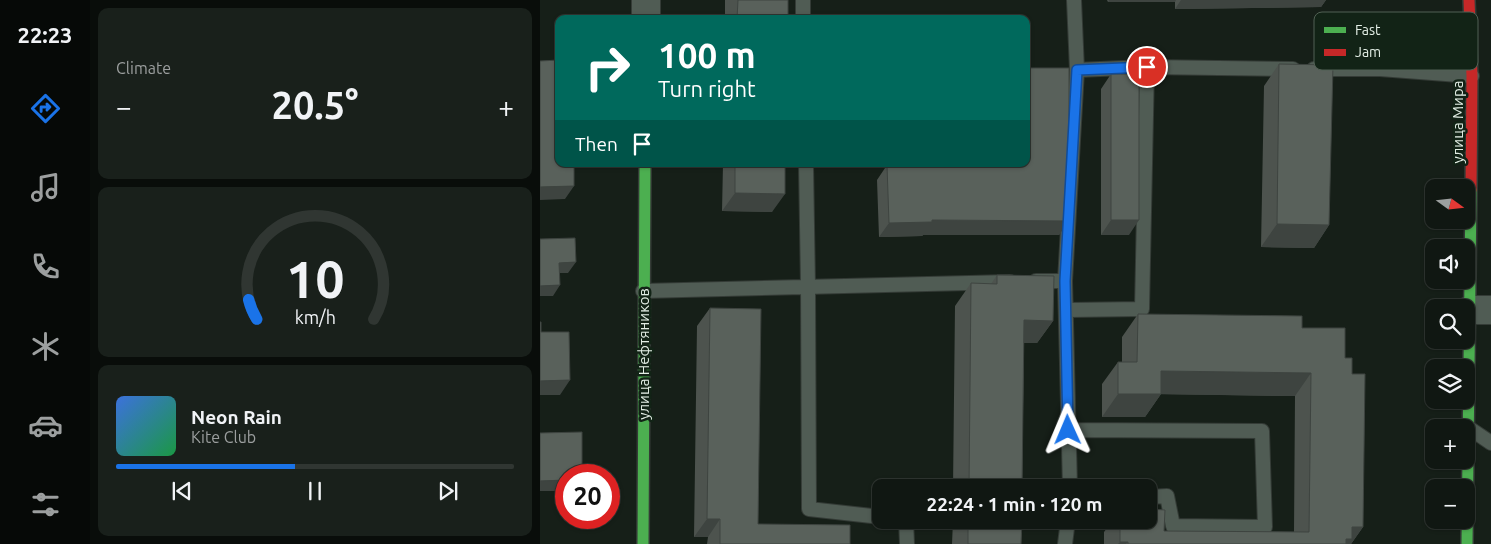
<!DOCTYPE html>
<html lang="en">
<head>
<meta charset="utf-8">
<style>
  body { margin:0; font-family:Ubuntu,sans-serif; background:#19201b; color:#f1f3f6; height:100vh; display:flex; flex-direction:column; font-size:19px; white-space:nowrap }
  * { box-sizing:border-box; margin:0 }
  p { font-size:16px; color:#9c9f9f }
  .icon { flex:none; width:28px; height:28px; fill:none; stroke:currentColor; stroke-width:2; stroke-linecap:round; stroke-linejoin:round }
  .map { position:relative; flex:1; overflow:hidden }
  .drawer { display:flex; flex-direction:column; gap:8px; padding:8px; background:#090d0a; width:450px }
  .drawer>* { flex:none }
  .top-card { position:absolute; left:15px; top:15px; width:475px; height:152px; border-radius:10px; box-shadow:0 1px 4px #0004,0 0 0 1px #303632; background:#00695c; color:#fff; overflow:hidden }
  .needle { width:32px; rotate:105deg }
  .buttons { position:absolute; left:885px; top:179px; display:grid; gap:10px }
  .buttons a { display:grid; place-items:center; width:50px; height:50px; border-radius:10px; background:#101712; box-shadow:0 1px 4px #0004,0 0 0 1px #303632; font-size:25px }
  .speed { position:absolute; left:15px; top:464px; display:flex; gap:10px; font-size:25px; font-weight:700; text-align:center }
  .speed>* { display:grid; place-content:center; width:65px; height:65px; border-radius:50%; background:#101712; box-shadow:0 1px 4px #0004,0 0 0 1px #303632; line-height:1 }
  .speed .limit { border:8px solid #d22; background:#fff; color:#111 }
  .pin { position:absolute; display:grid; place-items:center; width:42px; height:42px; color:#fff; margin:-21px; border:2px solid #fff; border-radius:50%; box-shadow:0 1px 5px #0007 }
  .me { position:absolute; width:55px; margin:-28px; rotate:359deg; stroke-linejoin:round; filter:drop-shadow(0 0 4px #0008) }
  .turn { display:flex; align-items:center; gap:18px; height:105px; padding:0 20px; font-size:22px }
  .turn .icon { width:65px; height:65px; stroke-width:2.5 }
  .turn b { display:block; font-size:35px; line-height:42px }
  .then { display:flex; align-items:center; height:48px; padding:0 20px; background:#0003; gap:10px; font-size:19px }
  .big { font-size:38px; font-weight:700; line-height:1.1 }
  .drawer .tile { flex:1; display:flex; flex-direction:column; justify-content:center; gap:8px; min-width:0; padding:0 18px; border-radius:10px; background:#19201b }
  .drawer .dial { align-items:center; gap:0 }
  .dial svg { height:130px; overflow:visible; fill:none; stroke:#303632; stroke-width:7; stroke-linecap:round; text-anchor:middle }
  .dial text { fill:#f1f3f6; stroke:none }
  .song { display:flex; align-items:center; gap:15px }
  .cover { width:60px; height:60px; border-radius:8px; background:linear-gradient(135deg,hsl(220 70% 55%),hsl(140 70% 35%)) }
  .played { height:5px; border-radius:2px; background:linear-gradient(90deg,#1a73e8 45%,#303632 45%) }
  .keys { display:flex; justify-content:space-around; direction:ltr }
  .heat { display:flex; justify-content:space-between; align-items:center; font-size:28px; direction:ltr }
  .trip { position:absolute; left:332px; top:479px; width:285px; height:50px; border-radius:10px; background:#101712; box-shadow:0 1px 4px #0004,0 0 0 1px #303632; font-weight:700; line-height:50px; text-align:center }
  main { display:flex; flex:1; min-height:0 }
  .dock { display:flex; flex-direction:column; width:90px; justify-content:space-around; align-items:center; background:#060907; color:#9c9f9f }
  .dock .icon { width:35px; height:35px }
  .dock .on { color:#1a73e8 }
  .dock b { font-size:22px; color:#f1f3f6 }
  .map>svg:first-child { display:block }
</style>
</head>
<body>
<main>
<nav class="dock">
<b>22:23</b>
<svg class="icon on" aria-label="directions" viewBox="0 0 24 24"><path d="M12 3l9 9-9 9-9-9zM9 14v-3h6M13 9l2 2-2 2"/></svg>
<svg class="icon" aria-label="music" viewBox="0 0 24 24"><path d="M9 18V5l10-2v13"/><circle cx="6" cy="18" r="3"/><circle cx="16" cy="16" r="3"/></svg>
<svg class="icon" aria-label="phone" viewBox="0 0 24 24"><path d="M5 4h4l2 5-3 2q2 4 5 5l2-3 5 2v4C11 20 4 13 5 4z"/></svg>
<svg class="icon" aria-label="climate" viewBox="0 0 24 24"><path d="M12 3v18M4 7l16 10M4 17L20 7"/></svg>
<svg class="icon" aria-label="car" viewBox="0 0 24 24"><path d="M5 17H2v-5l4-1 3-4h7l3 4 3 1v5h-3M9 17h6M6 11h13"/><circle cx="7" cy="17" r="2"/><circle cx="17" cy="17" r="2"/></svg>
<svg class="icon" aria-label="filters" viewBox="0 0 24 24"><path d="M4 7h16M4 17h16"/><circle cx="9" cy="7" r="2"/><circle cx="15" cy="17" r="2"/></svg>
</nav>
<section class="drawer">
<div class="tile"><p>Climate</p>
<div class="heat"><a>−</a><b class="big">20.5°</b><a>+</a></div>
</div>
<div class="tile dial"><svg viewBox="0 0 100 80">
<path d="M14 69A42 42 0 1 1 86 69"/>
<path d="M14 69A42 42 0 0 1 9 57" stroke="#1a73e8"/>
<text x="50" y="56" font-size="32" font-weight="700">10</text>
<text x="50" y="72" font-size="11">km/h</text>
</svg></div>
<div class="tile">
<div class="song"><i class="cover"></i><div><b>Neon Rain</b><p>Kite Club</p></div></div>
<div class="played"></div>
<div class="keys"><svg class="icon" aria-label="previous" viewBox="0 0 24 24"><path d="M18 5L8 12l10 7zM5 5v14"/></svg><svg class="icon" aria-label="pause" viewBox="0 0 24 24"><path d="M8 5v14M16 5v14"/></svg><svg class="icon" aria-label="next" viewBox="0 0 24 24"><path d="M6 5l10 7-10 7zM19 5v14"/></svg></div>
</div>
</section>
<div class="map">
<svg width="951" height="544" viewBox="0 0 951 544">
  <rect width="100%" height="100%" fill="#161f18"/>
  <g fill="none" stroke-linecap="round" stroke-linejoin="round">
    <defs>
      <path id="lane" d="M263,0v19
        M534,0l3,70 70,-3 146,2
        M774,69h66l92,7
        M266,164l2,122 1,223 72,8
        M496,281h29
        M103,291l367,-9
        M527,310l75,-1 5,-242
        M929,428l22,15
        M529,430l193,1 3,96 -92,-1 -6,-30 -18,1
        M530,488l-5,-207 12,-211
        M366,520l1,24
        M525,544l3,-24"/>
      <path id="street" d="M106,19v-19
        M930,310h21"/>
      <path id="fast" d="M103,544l2,-380
        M927,544l4,-354"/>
      <path id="jam" d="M929,0l3,76 -1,114"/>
    </defs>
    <use href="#lane" stroke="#343b36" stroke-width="16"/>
    <use href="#street" stroke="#343b36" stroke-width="30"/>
    <use href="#fast" stroke="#343b36" stroke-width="14"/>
    <use href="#jam" stroke="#343b36" stroke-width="14"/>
    <use href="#lane" stroke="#505c54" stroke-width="14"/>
    <use href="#street" stroke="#505c54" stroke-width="28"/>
    <use href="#fast" stroke="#4caf50" stroke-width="11"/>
    <use href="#jam" stroke="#c62828" stroke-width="11"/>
  </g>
  <path fill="#4d534e" d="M185,0h63v19h-63z
    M567,0h219l-5,7 -146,2v-7h-67z
    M739,64l50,161 -15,23 -53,-1 3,-161z
    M571,74l18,161h-28v-146z
    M183,164h62l-13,48 -50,-1z
    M347,165l182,56 -10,14h-136l-1,1 -43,1 -2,-57z
    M457,275l56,46 -16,22h-13l-2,145h-69l2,-182 16,-23 20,1z
    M170,308l48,216 92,20h-143l1,-7h-14l3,-211z
    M598,314l164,14 43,30 7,16 11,153 -12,17h-247v-12l9,-12h36l15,11 130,1 1,-136 -134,-2 -16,23h-43v-33l16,-22h4v-25z
    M413,520h69l-1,24h-69z"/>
  <path fill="#3e4440" d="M569,0h67l-1,2h-67z
    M641,0h145l-5,7 -146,2z
    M34,186l-9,13 -25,1v-13z
    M195,193l50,1 -13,18 -50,-1z
    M392,220l137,1 -10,14h-136l-1,1 -43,1 10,-14z
    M571,220h28l-10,15h-28z
    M737,224l52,1 -15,23 -53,-1z
    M36,262l-8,11h-16l7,-10z
    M20,285l-7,11h-13v-10z
    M484,320l29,1 -16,22h-29z
    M621,371l150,2 -16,23 -149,-2z
    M30,380l-10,15h-20v-14z
    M578,394h43l-16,23h-43z
    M26,480v11h-26v-10z
    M167,519h13l-12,18h-14z
    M812,527h11l-12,17h-11z
    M580,542h8l-2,2h-8z"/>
  <path fill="#59615b" stroke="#3e4440" d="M198,0h50v19h-51z
    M19,60v104h15v22l-34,1v-126z
    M739,64l54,1 -4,160 -52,-1z
    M486,68h43v153l-137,-1v2l-43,1 -2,-58 76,-1h63z
    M571,74h28v146h-28z
    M195,164h50v30l-50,-1z
    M35,238l1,24 -17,1 1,22 -20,1v-47z
    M457,275l57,1 -1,45 -29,-1 -2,168h-53l2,-205 26,1z
    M170,308l51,1 -3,215 92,1v19h-130v-25h-13z
    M598,314l164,2v12h43v30h7v16h13l-2,153h-11v12h-6v5h-218v-2h-8v-22h29v-11l16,1 -1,21 145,1 2,-159 -150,-2v23h-43v-32h19z
    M0,322h1v10h28l1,48 -30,1z
    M42,432v43h-16v5l-26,1v-48z
    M428,520h54l-1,24h-53z"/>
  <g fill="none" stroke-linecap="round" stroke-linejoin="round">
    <defs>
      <path id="route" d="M528,430l-3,-149 12,-211 70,-3"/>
    </defs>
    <use href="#route" stroke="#114b97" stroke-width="12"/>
    <use href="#route" stroke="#1a73e8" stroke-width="9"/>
  </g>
  <g text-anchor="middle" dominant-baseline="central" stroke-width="5" stroke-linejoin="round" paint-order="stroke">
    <g font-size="15" fill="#e3eee5" stroke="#122316">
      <text transform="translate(917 122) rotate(-90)">улица Мира</text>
      <text transform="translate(103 354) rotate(-90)">улица Нефтяников</text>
    </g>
  </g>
  <rect x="774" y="12" width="164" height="58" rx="8" fill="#122316" stroke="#516054" stroke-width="1"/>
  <rect x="784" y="27" width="22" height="6" fill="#4caf50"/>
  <rect x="784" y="49" width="22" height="7" fill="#c62828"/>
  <g font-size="14" fill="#e3eee5">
    <text x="815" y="35">Fast</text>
    <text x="815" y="57">Jam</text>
  </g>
</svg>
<div class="buttons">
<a><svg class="needle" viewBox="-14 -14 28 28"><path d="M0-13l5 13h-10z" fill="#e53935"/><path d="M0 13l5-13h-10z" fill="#9c9f9f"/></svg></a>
<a><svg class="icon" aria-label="sound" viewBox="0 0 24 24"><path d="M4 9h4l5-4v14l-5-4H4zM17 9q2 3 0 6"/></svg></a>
<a><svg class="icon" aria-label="search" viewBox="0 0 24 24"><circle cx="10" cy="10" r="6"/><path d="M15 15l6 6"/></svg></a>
<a><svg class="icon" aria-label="layers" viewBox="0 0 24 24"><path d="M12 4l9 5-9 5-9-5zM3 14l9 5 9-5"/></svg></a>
<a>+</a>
<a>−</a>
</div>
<div class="speed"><div class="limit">20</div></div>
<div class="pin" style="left:607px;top:67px;background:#d93025"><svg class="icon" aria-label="arrive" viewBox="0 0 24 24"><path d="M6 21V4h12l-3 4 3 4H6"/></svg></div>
<svg class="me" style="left:528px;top:430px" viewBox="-20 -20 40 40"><path d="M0-17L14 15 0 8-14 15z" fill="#1a73e8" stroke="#fff" stroke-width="4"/></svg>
<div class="trip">22:24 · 1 min · 120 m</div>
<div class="top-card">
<div class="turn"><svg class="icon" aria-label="right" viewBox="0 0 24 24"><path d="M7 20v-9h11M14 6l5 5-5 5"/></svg><div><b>100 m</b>Turn right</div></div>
<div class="then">Then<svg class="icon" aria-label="arrive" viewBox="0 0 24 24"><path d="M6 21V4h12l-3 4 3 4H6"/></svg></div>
</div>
</div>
</main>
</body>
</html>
